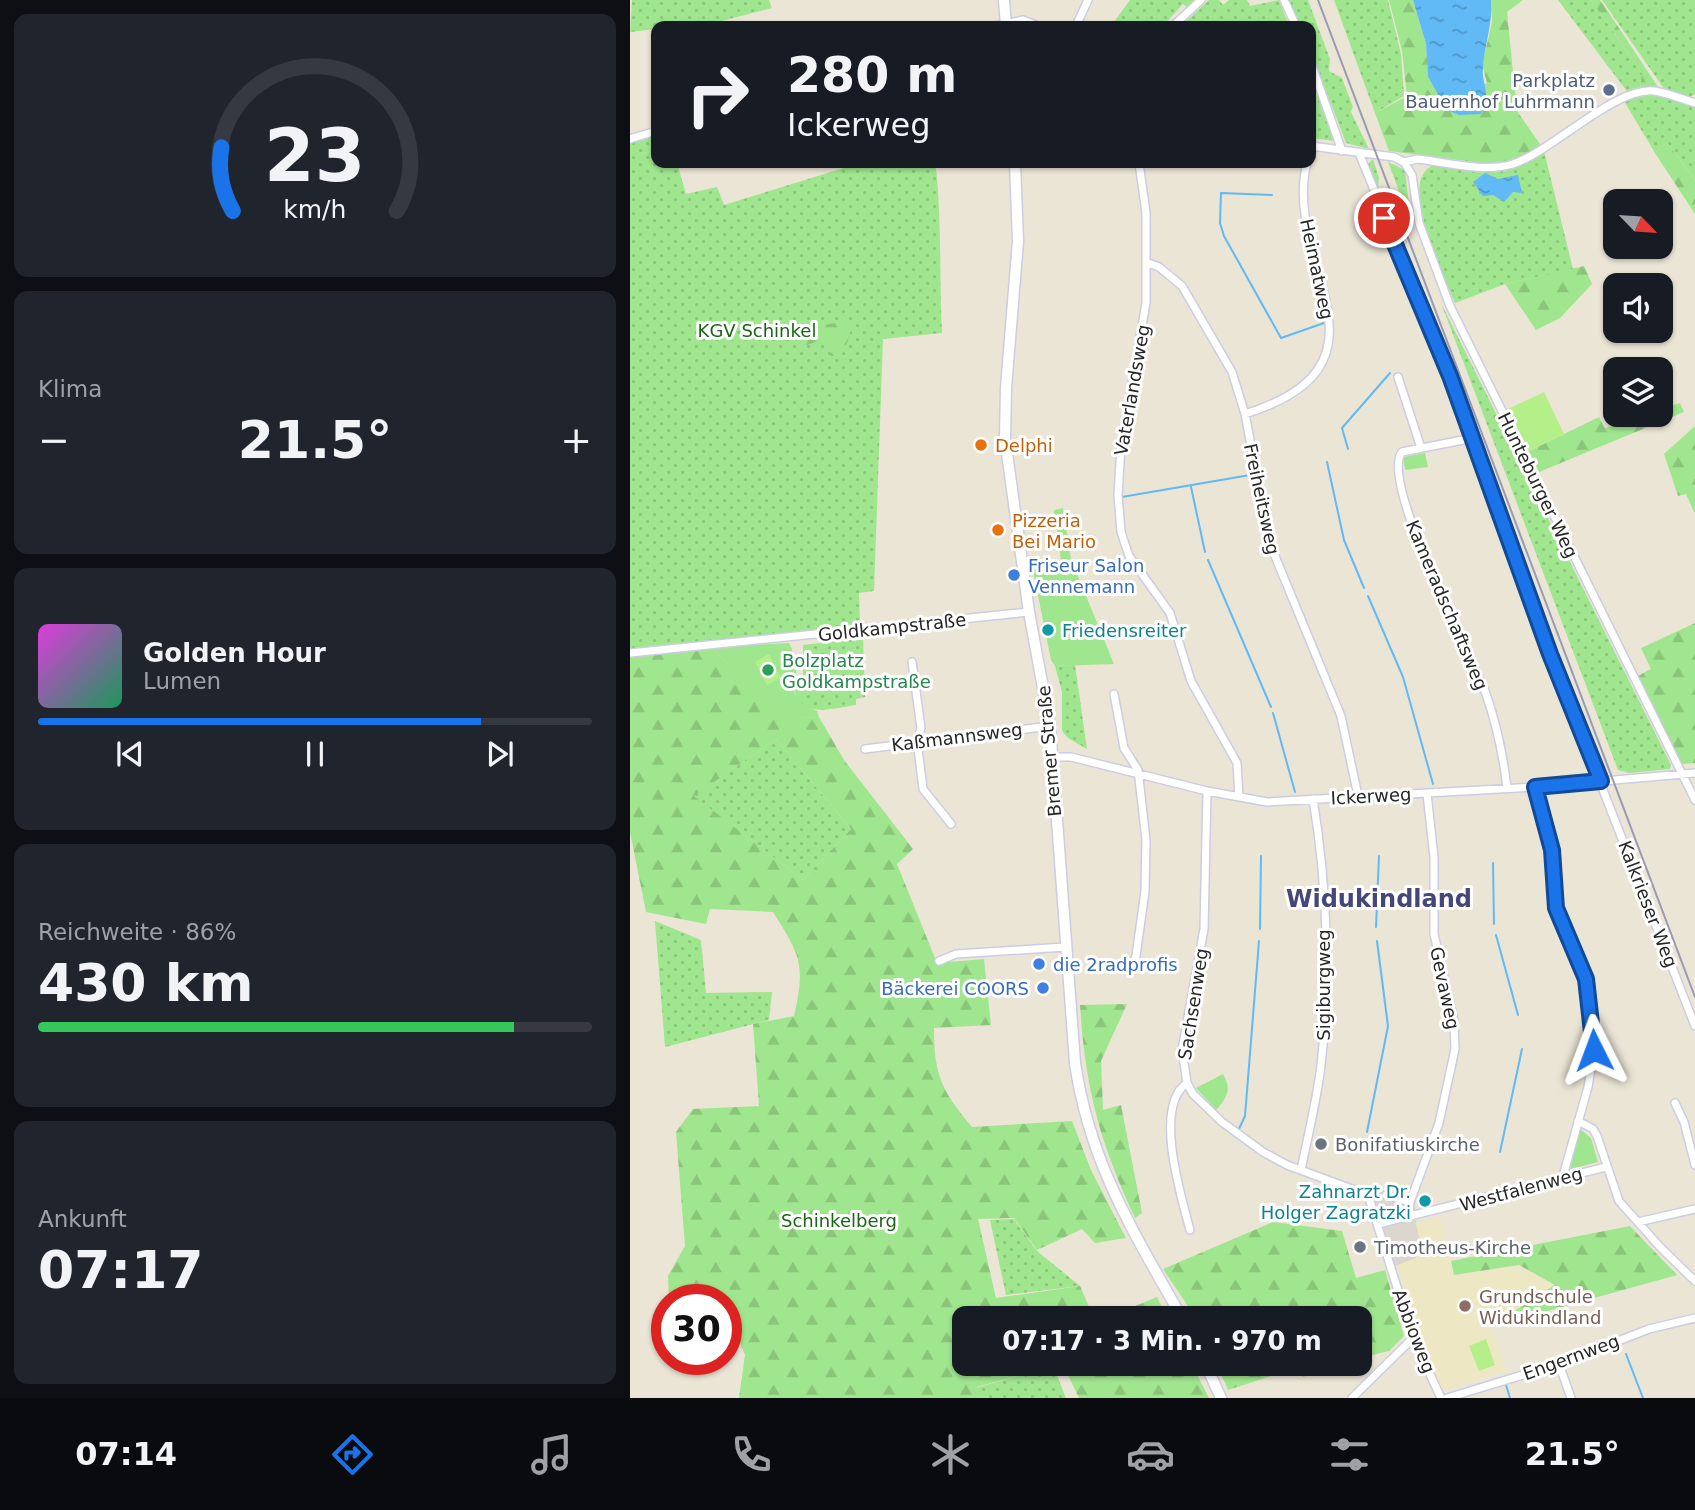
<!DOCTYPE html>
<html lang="de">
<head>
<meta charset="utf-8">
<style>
  body { margin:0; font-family:"DejaVu Sans",sans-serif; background:#20242c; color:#f1f3f6; height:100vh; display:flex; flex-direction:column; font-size:26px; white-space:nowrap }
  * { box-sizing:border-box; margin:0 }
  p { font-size:23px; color:#9ea1a6 }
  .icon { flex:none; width:38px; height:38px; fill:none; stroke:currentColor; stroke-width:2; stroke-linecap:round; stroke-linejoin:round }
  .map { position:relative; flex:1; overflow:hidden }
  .drawer { display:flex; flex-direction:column; gap:14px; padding:14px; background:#0d0f14; width:630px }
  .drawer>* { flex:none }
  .hud { position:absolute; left:21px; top:21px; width:665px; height:147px; border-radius:14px; box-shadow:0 2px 5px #0004; background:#171b24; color:#f1f3f6; overflow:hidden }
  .needle { width:46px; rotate:115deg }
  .controls { position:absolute; left:973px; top:189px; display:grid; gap:14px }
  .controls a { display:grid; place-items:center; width:70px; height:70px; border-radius:14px; background:#171b24; box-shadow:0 2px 5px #0004; font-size:35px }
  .speed { position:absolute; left:21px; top:1284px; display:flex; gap:14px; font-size:35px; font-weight:700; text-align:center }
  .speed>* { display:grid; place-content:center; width:91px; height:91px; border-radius:50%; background:#171b24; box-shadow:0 2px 5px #0004; line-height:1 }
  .speed .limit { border:10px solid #d22; background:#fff; color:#111 }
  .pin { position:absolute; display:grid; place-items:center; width:60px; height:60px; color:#fff; margin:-30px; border:4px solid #fff; border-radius:50%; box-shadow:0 2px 7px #0007 }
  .me { position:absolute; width:77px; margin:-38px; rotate:357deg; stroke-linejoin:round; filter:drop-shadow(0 0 5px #0008) }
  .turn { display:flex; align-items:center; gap:24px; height:147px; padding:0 21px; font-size:32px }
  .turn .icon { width:91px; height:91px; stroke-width:2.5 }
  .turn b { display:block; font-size:49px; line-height:60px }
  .big { font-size:52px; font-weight:700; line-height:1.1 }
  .drawer .tile { flex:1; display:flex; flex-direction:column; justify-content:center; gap:10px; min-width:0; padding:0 24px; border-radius:14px; background:#20242c }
  .drawer .dial { align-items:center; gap:0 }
  .dial svg { height:182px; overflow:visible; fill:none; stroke:#363941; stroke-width:7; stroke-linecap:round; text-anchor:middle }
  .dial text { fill:#f1f3f6; stroke:none }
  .song { display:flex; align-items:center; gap:21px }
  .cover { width:84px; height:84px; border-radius:10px; background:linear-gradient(135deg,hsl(300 70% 55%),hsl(150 70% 35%)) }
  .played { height:7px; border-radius:4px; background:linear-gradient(90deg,#1a73e8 80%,#363941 80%) }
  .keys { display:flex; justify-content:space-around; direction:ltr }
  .heat { display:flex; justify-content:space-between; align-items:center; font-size:38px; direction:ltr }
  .charge { height:10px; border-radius:5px; background:linear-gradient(90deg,#34c759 86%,#363941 0) }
  .trip { position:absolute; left:322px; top:1306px; width:420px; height:70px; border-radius:14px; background:#171b24; box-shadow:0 2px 5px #0004; font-weight:700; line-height:70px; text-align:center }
  .dock { display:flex; height:112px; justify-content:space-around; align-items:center; background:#090b0e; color:#9ea1a6 }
  .dock .icon { width:49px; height:49px }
  .dock .active { color:#1a73e8 }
  .dock b { font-size:32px; color:#f1f3f6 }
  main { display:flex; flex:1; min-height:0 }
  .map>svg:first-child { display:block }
</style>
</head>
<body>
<main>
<section class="drawer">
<div class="tile dial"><svg viewBox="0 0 100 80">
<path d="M14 69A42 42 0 1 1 86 69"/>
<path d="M14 69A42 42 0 0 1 9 41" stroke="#1a73e8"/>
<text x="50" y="56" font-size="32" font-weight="700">23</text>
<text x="50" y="72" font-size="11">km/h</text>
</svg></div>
<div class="tile"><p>Klima</p>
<div class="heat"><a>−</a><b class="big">21.5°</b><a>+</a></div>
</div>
<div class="tile">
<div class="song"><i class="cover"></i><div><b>Golden Hour</b><p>Lumen</p></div></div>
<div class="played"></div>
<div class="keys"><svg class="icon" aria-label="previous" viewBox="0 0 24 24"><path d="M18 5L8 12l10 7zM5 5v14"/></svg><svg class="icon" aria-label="pause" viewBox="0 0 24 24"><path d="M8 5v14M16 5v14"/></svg><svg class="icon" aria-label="next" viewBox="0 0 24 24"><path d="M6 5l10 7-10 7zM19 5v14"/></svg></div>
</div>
<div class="tile"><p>Reichweite · 86%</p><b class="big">430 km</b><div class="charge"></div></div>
<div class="tile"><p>Ankunft</p><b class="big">07:17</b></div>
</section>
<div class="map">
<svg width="1065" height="1398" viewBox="0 0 1065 1398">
  <defs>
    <pattern id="grass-dots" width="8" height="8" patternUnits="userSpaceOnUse" patternTransform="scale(1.75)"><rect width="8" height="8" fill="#a0e68e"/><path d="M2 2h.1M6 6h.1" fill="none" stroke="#8ac57a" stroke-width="1.8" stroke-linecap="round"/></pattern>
    <pattern id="forest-firs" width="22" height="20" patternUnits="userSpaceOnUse" patternTransform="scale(1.75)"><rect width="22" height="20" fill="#a0e68e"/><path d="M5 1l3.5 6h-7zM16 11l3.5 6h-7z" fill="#8ac57a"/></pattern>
    <pattern id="water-ripples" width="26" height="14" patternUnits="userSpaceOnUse" patternTransform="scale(1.75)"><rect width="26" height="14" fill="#61b9f6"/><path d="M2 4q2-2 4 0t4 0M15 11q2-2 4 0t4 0" fill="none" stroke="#5096c7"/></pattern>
  </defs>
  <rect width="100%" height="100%" fill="#ebe5d6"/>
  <path fill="#eee7c4" d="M810,1217l14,59 64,-10 36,19 -64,42 16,44 -65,20 -19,-46 -35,-114z"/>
  <path fill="url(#grass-dots)" d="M139,0l3,8 -66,17 -50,1v3l-26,3 2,-32z
    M500,0h64l-7,7 -4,-3 -20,22h-52z
    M579,0h10l4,5 6,-5h18l3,6 29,-6 10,26h-108z
    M658,0h20l22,59 -1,12 13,7 11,29 -2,5 18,37 -23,-6 -35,-91v-26h-11z
    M704,0h54l13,54 3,42 -29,17z
    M928,0h33l51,73 -2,17 -11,4z
    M972,0h93v94l-7,4 -23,-8z
    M681,80l24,61 -24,-3z
    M1022,94l43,12v74l-28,-38 -12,11 -31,-52z
    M26,130v33h21l9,31 31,-7 7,18 136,-42h74l2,5c6,55 3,110 6,165l-59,6 -9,252 -15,2 1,33 -230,24v-511z
    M914,151l29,118 -68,15 -50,19c-10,-25 -61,-127 -20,-138l62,5z
    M743,159l6,19 -1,10 4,11 8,5 16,46 2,18 9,7 40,108 -54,-123 -36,-95z
    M758,162l17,8 6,53z
    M811,303l230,462 -1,4 -40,4 -12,-3z
    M233,638l2,59 -9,2v6c-38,6 -63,15 -64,-35h4l1,12 6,-1v-36z
    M445,665l12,84 -19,-11 -6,-7v-39l-7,-26z
    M146,739l75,90 -48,51 -110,-84z
    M25,921l46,19 5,53 66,-1 -3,28 -104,27z
    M384,1219l23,32 43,35 -74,9 -16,-75z
    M423,1366l13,32h-85l-5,-10z"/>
  <path fill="url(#forest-firs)" fill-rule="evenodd" d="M759,0h24l13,44 2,31 16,29 43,-21 -5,-18 10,-43 -1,-22h32l-16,12 10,99 25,36 -31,16 -22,1 -100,-13 -14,-38 32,-17 -5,-45z
    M961,0h9l3,4 57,86h-20l2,-17z
    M1037,142l28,38v34l-40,-61z
    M954,266l8,18 -32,34 -24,12 -31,-46z
    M229,319c-12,12 -9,24 -18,37h-10l-4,-14 -8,-2 -18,8 -1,-19z
    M1050,403l4,9 -145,60 -10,-21 70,-34 6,11 39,-13h17v-6z
    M1065,426v86h-1l-8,-18 -8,2 -14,-42z
    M1065,623v140l-13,1 -46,-87 15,-8 -10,-21z
    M82,647l63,71 44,-1 25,43 69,89 -16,15 40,99 47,-4 7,66 -57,3c0,48 8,63 38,99l100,-6 19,49 35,68 -31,5 -13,-14 -45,21 -23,-32 -36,1 18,79 84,-12 14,32h-130v45h227l18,35h-130l-14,-29 -12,-3 -76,21 4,11h-242l6,-43 -10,-24 -9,-1v-30h-57l-1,-24 17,-30 -9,-114 17,-23 66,-3 -6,-82 41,-8c12,-52 6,-61 -21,-104l-63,-3 -4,15 -60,-12 -16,-80v-178zM146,739l75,90 -48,51 -109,-84z
    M497,1004l-26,57 2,49 18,-5 21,108 -7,5c-35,-75 -50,-130 -55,-213z
    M643,1222l69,9 14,47 29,-8 19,66 -15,15 -29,7v-40h-164l-33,-49z
    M1000,1226l47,49 -187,52 65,-42 -36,-20 -65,10 -3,-14z
    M527,1297l10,21h-61z
    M586,1363h126l-39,14 -4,-10 -71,23z"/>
  <path fill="#a0e68e" d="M795,453l3,14 -23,3 -2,-13z
    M433,508l8,51 43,105 -59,2 -4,-6 -19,-94 29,-6 -7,-50z
    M159,643c16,28 -15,50 28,68l2,6 -44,2 -63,-72z
    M593,1074c9,15 4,24 -7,36l-20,-22z
    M949,1128l12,10 7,24 -27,7 -3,-4z"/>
  <path fill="#b5ef89" d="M914,392l20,42 -35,17 -21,-42z
    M139,654l12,24 -14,7 -12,-23z
    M856,1339l9,26 -16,6 -10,-25z"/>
  <path fill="#dbd7ce" d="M735,1186l49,12 2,26 6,25 -6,4v5l-29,11z"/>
  <path fill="url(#water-ripples)" d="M783,0h78c2,24 -6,42 -8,66 -2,20 9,23 -2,48l-22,1 -10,-4 -5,-7 -16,-27 -2,-33z
    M855,173l13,6 20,-4 4,18 -9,-1 -9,10 -11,-7 -10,1 -10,-14z"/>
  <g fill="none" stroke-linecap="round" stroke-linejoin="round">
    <path stroke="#61b9f6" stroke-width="2" d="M642,195l-51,-2 -1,30 4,13 57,102 43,-15
      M718,449l-6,-21 48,-55
      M697,462l17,78 20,48
      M561,487l14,65
      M492,497l128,-22
      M578,560l63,147
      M738,596l35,81 30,107
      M643,713l22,79
      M863,863l1,61
      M746,927l3,-71
      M630,929l1,-73
      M866,935l22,80
      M609,1129l6,-13 14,-175
      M737,1132l21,-106 -11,-85
      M870,1152l22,-103
      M996,1354l17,44
      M876,1385l4,13"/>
    <defs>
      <path id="minor" d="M654,0l12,26
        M366,26l27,-6 15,6
        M446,26l12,-26
        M543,26l28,-26
        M681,63l31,88
        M0,139l26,-8
        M681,146l83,11 10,5 13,-3c29,3 67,14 96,5 40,-13 101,-77 141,-73 14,2 28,8 41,12
        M729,153l91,223 100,278 145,372
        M774,162l8,13 7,48 31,83 245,494
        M509,163l7,50v90l-25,144 -3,48 3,37 8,24 41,57 21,68 46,82 2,34
        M518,263l11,4 23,19 50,86 13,42 25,130 71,172 17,80
        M768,377l23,71
        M615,414c162,-51 36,-152 62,-251
        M843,438l-71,14c-23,30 70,203 84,242 11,31 17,61 21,94
        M0,653l399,-41
        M282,662l9,66 -4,13 6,48 28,35
        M484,694l10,54 14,22 8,70 -1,51 -9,65 -5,14
        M235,749l185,-23
        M422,757h19l136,34 60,11 268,-15 160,-14
        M905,787l17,63 4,58 30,71 7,45 1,26 -6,37 -25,89
        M577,791l-3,138 -22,121 5,33 6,11 29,28 41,30 24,13 81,30 45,143 28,60
        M309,961l17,-7 109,-7
        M557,1083c-34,23 -6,113 3,147
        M1045,1103l9,19 11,43
        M948,1121l15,8 4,7 22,65 42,47 34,33
        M671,1170c7,-35 16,-70 20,-105 10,-85 6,-182 -8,-266
        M756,1195l24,7
        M779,1217l1,-15 29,-79 16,-74 -1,-28 -20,-87v-77l-7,-63
        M1008,1222l57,-13
        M748,1224l228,-57
        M929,1364l12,34
        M722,1398l61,-60
        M817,1398l112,-34 90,-35 46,-11"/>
      <path id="secondary" d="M374,0l2,26
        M385,163l3,78 -12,147 -1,51 24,173 21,114 25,337c15,101 58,168 107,255
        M575,1363l16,35"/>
    </defs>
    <use href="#minor" stroke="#cccde2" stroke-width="10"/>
    <use href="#secondary" stroke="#cccde2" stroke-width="13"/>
    <use href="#minor" stroke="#fff" stroke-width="7"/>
    <use href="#secondary" stroke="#fff" stroke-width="10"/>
    <path stroke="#9a9ab3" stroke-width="2" d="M688,0l377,997"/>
  </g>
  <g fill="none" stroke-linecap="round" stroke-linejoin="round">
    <defs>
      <path id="route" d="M754,218l66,158 100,278 51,127 -66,6 17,63 4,58 30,71 8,71"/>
    </defs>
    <use href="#route" stroke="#114b97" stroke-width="18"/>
    <use href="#route" stroke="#1a73e8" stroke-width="12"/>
  </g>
  <circle fill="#5c6f8a" stroke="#fff" stroke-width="2.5" cx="979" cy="90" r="7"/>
  <g fill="#e8710a" stroke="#fff" stroke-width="2.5">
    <circle cx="351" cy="445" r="7"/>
    <circle cx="368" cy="530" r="7"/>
  </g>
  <g fill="#3f7fe0" stroke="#fff" stroke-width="2.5">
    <circle cx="384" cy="575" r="7"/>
    <circle cx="409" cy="964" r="7"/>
    <circle cx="413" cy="988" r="7"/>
  </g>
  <g fill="#0f9aa8" stroke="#fff" stroke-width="2.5">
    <circle cx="418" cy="630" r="7"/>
    <circle cx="795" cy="1201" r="7"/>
  </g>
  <circle fill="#2e9e5b" stroke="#fff" stroke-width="2.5" cx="138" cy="670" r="7"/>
  <g fill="#6b7280" stroke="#fff" stroke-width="2.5">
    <circle cx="691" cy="1144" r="7"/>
    <circle cx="730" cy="1247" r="7"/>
  </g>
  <circle fill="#8d6e63" stroke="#fff" stroke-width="2.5" cx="835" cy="1306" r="7"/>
  <g text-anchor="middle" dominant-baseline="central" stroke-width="6" stroke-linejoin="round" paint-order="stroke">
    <g font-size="18" fill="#4e5e75" stroke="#fff" text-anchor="end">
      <text x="965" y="80">Parkplatz<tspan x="965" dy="21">Bauernhof Luhrmann</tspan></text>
    </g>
    <g font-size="18" fill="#272727" stroke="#fff">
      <text transform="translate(687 269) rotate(78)">Heimatweg</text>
      <text transform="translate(502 390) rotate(-80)">Vaterlandsweg</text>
      <text transform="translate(908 485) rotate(64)">Hunteburger Weg</text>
      <text transform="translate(632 499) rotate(78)">Freiheitsweg</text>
      <text transform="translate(817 605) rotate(67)">Kameradschaftsweg</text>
      <text transform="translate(262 627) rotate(-6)">Goldkampstraße</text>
      <text transform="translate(327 737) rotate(-7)">Kaßmannsweg</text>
      <text transform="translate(419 751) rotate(-95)">Bremer Straße</text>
      <text transform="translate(741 796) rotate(-3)">Ickerweg</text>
      <text transform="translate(1018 904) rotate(69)">Kalkrieser Weg</text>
      <text transform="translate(693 985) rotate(-90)">Sigiburgweg</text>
      <text transform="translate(815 988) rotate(78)">Gevaweg</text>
      <text transform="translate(563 1004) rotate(-81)">Sachsenweg</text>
      <text transform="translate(891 1189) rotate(-15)">Westfalenweg</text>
      <text transform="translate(784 1331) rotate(69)">Abbioweg</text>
      <text transform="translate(941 1357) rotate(-20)">Engernweg</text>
    </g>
    <g font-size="18" fill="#196614" stroke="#fff">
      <text x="127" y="330">KGV Schinkel</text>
      <text x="209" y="1220">Schinkelberg</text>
    </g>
    <g font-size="18" fill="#c56008" stroke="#fff" text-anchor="start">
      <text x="365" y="445">Delphi</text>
      <text x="382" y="520">Pizzeria<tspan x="382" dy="21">Bei Mario</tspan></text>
    </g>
    <g font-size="18" fill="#366cbe" stroke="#fff" text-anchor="start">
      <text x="398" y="565">Friseur Salon<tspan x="398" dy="21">Vennemann</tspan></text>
      <text x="423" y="964">die 2radprofis</text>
      <text x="399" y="988" text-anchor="end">Bäckerei COORS</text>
    </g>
    <g font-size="18" fill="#0d838f" stroke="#fff" text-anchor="start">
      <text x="432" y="630">Friedensreiter</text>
      <text x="781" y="1191" text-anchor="end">Zahnarzt Dr.<tspan x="781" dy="21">Holger Zagratzki</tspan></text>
    </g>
    <g font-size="18" fill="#27864d" stroke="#fff" text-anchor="start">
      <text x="152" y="660">Bolzplatz<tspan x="152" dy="21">Goldkampstraße</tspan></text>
    </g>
    <g font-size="18" fill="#5b616d" stroke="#fff" text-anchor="start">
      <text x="705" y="1144">Bonifatiuskirche</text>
      <text x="744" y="1247">Timotheus-Kirche</text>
    </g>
    <g font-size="18" fill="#785e54" stroke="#fff" text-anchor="start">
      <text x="849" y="1296">Grundschule<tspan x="849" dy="21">Widukindland</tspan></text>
    </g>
    <g font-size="24" font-weight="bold" fill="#454779" stroke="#fff">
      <text x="749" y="899">Widukindland</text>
    </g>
  </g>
</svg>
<div class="controls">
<a><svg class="needle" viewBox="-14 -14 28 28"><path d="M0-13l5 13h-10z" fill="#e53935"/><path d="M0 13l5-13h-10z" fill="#9ea1a6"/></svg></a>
<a><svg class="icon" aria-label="sound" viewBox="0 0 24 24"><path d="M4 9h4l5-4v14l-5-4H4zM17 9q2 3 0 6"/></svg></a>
<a><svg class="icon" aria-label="layers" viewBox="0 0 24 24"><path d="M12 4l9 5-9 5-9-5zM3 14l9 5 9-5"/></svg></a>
</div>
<div class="speed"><div class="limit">30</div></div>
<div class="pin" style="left:754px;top:218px;background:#d93025"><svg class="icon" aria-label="arrive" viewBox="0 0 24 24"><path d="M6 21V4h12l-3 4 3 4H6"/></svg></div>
<svg class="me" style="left:964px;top:1050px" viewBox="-20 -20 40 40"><path d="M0-17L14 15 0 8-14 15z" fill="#1a73e8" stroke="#fff" stroke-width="4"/></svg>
<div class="trip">07:17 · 3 Min. · 970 m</div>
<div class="hud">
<div class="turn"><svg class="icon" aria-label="right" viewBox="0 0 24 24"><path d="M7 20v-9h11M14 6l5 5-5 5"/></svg><div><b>280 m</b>Ickerweg</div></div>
</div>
</div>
</main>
<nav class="dock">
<b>07:14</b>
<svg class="icon active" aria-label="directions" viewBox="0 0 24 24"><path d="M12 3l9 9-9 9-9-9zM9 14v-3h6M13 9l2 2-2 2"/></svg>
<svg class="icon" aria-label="music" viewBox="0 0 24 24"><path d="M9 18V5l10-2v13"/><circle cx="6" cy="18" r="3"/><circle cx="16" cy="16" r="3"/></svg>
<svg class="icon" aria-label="phone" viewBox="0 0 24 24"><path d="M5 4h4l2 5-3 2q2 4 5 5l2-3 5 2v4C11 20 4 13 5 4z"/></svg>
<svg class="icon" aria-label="climate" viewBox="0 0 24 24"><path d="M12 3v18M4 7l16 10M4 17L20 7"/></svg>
<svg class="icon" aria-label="car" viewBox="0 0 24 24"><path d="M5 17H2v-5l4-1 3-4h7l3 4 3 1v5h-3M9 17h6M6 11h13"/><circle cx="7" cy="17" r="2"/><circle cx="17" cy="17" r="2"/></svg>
<svg class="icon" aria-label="filters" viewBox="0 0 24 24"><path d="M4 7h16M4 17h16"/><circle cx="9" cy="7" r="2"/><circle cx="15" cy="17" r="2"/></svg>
<b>21.5°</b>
</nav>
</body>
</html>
